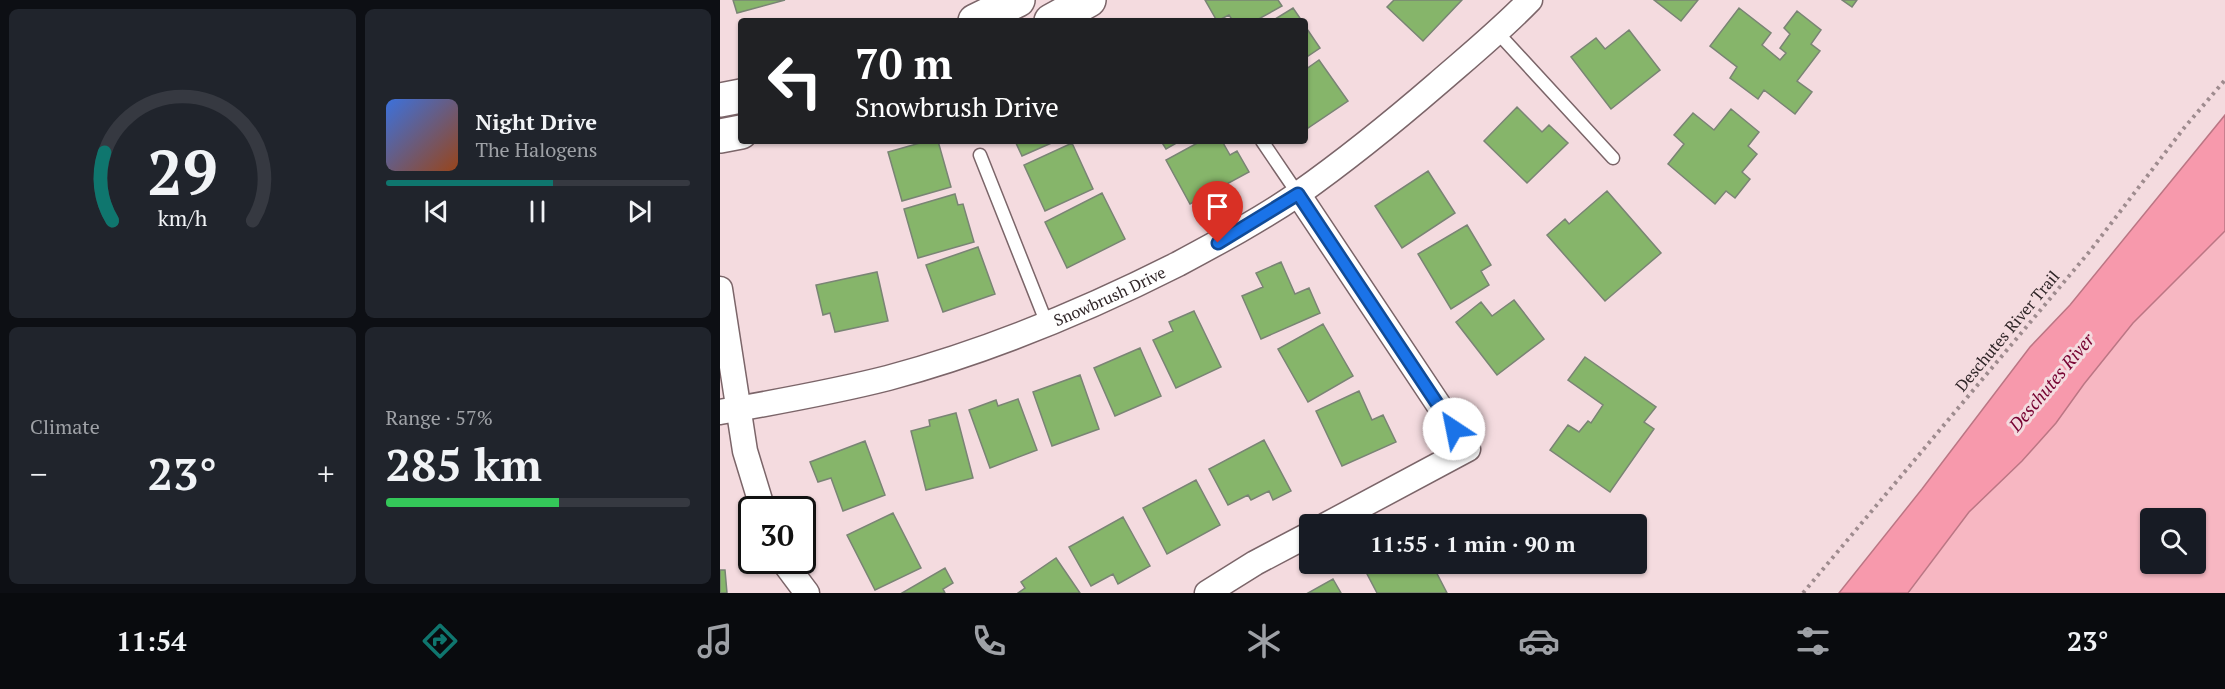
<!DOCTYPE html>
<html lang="en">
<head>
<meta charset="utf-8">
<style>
  body { margin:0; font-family:"PT Serif",serif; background:#20242c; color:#f1f3f6; height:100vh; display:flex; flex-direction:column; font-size:22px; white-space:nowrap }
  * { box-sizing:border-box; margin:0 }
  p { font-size:20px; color:#9ea1a6 }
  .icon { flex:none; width:33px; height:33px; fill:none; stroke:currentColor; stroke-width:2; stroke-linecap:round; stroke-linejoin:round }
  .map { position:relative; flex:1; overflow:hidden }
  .drawer { display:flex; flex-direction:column; gap:9px; padding:9px; background:#0d0f14; width:720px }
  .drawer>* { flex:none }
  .hud { position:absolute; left:18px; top:18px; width:570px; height:126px; border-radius:6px; box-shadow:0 2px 4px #0004; background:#202124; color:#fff; overflow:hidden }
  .controls { position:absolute; left:1420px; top:508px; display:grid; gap:12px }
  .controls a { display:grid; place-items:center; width:66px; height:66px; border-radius:6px; background:#171b24; box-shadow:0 2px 4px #0004; font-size:30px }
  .speed { position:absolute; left:18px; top:496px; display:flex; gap:12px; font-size:30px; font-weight:700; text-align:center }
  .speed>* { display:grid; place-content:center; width:78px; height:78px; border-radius:50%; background:#171b24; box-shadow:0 2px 4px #0004; line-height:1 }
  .speed .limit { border:3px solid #111; border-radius:9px; background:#fff; color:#111 }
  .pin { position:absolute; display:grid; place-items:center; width:51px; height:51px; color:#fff; margin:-62px -26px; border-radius:50% 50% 50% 0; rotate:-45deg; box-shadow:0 0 6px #0007 }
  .pin .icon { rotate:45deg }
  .me { position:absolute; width:66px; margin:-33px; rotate:326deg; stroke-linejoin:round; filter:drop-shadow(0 0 4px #0008) }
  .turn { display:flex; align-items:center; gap:21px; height:126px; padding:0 18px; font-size:27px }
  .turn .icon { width:78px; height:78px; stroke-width:2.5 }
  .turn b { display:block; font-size:42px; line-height:51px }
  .big { font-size:45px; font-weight:700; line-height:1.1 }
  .drawer .tile { flex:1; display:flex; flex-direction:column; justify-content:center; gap:9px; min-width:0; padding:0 21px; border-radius:9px; background:#20242c }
  .drawer .dial { align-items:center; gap:0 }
  .dial svg { height:156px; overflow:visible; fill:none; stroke:#363941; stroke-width:7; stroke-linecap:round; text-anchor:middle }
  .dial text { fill:#f1f3f6; stroke:none }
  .song { display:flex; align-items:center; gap:18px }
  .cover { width:72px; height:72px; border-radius:9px; background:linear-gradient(135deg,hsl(220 70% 55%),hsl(20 70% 35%)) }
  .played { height:6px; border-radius:3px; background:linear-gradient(90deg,#0f766e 55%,#363941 55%) }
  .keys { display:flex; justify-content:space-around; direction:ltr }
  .heat { display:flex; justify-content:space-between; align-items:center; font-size:33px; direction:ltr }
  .charge { height:9px; border-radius:4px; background:linear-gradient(90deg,#34c759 57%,#363941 0) }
  .drawer .tiles { flex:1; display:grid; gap:9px; grid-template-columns:repeat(2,1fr) }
  .trip { position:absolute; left:579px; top:514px; width:348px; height:60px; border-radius:6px; background:#171b24; box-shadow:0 2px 4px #0004; font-weight:700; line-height:60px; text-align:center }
  .tab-bar { display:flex; height:96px; justify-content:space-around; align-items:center; background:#090b0e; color:#9ea1a6 }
  .tab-bar .icon { width:42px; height:42px }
  .tab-bar .current { color:#0f766e }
  .tab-bar b { font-size:27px; color:#f1f3f6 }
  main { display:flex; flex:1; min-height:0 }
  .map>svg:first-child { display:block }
</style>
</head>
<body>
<main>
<section class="drawer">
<div class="tiles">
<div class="tile dial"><svg viewBox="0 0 100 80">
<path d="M14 69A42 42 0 1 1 86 69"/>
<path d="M14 69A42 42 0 0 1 10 34" stroke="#0f766e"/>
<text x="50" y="56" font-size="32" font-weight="700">29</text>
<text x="50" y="72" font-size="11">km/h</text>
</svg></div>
<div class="tile">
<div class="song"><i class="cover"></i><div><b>Night Drive</b><p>The Halogens</p></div></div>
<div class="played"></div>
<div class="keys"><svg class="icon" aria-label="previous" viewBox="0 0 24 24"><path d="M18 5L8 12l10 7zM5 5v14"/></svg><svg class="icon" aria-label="pause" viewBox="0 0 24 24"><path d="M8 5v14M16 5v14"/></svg><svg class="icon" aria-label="next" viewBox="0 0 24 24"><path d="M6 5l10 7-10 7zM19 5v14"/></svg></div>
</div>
<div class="tile"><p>Climate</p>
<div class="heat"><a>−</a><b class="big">23°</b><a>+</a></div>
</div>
<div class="tile"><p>Range · 57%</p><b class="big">285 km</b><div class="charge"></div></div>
</div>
</section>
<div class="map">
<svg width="1505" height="593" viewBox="0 0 1505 593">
  <rect width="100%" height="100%" fill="#f4dbdf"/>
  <path fill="#f7b7c2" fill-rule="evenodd" d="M1505,231v362h-316l60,-81 53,-51 34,-38 28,-39 49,-61zM1431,519h45v45h-45z"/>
  <path fill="#f799ac" stroke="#bb7684" stroke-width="1.5" d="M1505,115v116l-92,92 -49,61 -28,39 -34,38 -53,51 -61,81h-69l83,-104 108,-142 40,-42z"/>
  <path fill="#86b56a" stroke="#798474" stroke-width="1.5" d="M13,0h52l-48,13z
    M485,0h73l4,6 -27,15h-22l-4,-6 -12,6z
    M674,0h68l-39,41 -36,-34z
    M934,0h44l-17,21z
    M1122,0h15l-5,7z
    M573,8l9,13h-30z
    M1019,8l32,25 -9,12 18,15 6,-7 -6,-5 10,-14 -6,-6 13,-17 24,19 -10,14 9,7 -23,30 15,11 -17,22 -31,-24 -6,9 -28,-21 7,-11 -27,-21z
    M585,26l15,22 -15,10z
    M909,30l31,40 -49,39 -40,-52 25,-19 9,11z
    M599,60l29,41 -43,29v-60z
    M797,107l25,25 7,-7 19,18 -41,40 -43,-42z
    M1011,109l28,23 -11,14 9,8 -15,18 8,7 -15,19 -9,-7 -11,13 -47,-40 16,-20 -10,-9 19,-22 21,17z
    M207,141h11l13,46 -49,14 -14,-49z
    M295,141h41l-34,15z
    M441,141h19l-14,8z
    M481,141h21l8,14 7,-4 12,21 -59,32 -24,-44z
    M352,143l21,46 -48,22 -21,-46z
    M708,171l27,42 -53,35 -27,-42z
    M887,191l54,62 -56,48 -58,-66 18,-16 4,5z
    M382,193l23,46 -58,29 -22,-46z
    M235,194l3,11 5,-1 11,38 -56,16 -14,-49z
    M747,225l24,40 -10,6 8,14 -38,24 -33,-55z
    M258,247l17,47 -52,18 -17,-47z
    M561,262l14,32 14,-6 11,25 -59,26 -19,-43 21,-9 -7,-14z
    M157,272l11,49 -53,11 -5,-19 -7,2 -7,-30z
    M794,300l30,39 -47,36 -41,-53 25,-20 11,14z
    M474,311l27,56 -45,21 -23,-48 20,-9 -4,-9z
    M603,324l30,52 -45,26 -30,-53z
    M420,348l21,48 -46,20 -21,-48z
    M865,357l71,50 -12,15 10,7 -44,63 -60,-42 18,-25 11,7 9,-11 3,2 12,-18 -35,-25z
    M360,375l19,54 -47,17 -19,-54z
    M639,391l13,29 11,-5 13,27 -54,24 -26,-55z
    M298,399l19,51 -47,18 -21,-58 27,-10 2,6z
    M236,413l17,65 -47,12 -15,-59 19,-5 -1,-6z
    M544,440l27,51 -18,9 -4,-9 -18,9 -3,-5 -20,10 -19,-36z
    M145,441l20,54 -42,16 -12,-33 -13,4 -8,-20z
    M476,480l24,45 -53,29 -24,-46z
    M173,513l28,55 -46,22 -28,-55z
    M403,517l27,49 -32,18 -5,-10 -22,12 -22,-39z
    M336,558l24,35h-62l7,-5 -4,-6z
    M662,564h50l15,29h-70l-11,-21z
    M225,568l8,15 -10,6 2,4h-43z
    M0,570h5l2,23h-7z
    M613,579l8,14h-33z"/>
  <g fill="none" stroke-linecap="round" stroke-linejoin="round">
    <defs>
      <path id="lane" d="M777,32l116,126
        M542,141l36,53
        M260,155l67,169"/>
      <g id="street">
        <path d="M578,194l170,255 -142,76"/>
        <path d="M0,289l25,162 18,59"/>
        <path id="s1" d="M0,412c57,-10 113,-20 168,-34 101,-27 197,-67 290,-114 41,-22 82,-44 120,-70 48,-34 95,-72 139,-110 31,-27 64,-54 93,-84"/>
        <path d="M63,561l24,32"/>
        <path d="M487,593l48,-30 55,-29"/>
      </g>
      <path id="secondary" d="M255,21l43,-21
        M331,21l38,-21
        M0,100l21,-4
        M0,136l21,-4"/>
    </defs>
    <use href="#lane" stroke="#7b6569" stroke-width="15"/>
    <use href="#street" stroke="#7b6569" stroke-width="27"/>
    <use href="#secondary" stroke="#7b6569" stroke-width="36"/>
    <path stroke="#9e8b8e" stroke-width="4" stroke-dasharray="3 4.5" stroke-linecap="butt" d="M1083,593l287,-342 94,-123 41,-48"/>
    <use href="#lane" stroke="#fff" stroke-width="12"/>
    <use href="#street" stroke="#fff" stroke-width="24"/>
    <use href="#secondary" stroke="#fff" stroke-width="33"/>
  </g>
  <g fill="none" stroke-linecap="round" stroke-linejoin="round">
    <defs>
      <path id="route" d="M498,243l80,-49 156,235"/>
    </defs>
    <use href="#route" stroke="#114b97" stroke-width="15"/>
    <use href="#route" stroke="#1a73e8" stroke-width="10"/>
  </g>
  <g text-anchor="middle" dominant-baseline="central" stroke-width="6" stroke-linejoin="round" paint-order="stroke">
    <g font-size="16" fill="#302628" stroke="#f4dbdf">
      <text stroke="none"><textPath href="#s1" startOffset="408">Snowbrush Drive</textPath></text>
      <text transform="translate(1287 331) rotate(-50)">Deschutes River Trail</text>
    </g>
    <g font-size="18" font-style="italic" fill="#760231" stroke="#f4dbdf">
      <text transform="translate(1331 382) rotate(-50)">Deschutes River</text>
    </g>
  </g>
</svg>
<div class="controls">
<a><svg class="icon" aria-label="search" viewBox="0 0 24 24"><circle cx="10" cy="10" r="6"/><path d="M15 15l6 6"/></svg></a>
</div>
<div class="speed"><div class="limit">30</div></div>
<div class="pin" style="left:498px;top:243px;background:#d93025"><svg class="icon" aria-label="arrive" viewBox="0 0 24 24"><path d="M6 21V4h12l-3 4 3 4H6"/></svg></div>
<svg class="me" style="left:734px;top:429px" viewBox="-20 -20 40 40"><circle r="19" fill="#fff"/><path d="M0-13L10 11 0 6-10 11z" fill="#1a73e8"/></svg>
<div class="trip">11:55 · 1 min · 90 m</div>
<div class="hud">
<div class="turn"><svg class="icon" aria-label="left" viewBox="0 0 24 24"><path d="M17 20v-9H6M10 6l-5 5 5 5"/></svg><div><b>70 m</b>Snowbrush Drive</div></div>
</div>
</div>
</main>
<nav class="tab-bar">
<b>11:54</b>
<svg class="icon current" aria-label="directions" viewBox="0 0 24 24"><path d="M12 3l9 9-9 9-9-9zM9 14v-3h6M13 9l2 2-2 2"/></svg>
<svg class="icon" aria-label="music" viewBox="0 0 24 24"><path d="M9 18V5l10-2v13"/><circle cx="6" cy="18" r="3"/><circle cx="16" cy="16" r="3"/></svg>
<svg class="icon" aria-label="phone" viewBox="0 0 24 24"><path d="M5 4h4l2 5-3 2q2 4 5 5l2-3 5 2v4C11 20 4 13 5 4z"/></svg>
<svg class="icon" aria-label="climate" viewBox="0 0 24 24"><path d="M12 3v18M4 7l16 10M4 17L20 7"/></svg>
<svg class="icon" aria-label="car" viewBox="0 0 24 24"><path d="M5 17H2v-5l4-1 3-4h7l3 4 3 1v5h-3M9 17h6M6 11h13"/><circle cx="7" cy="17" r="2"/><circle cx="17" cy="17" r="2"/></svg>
<svg class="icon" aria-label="filters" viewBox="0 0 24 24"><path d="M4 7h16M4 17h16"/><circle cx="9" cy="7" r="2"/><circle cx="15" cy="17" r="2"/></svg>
<b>23°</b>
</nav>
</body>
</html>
